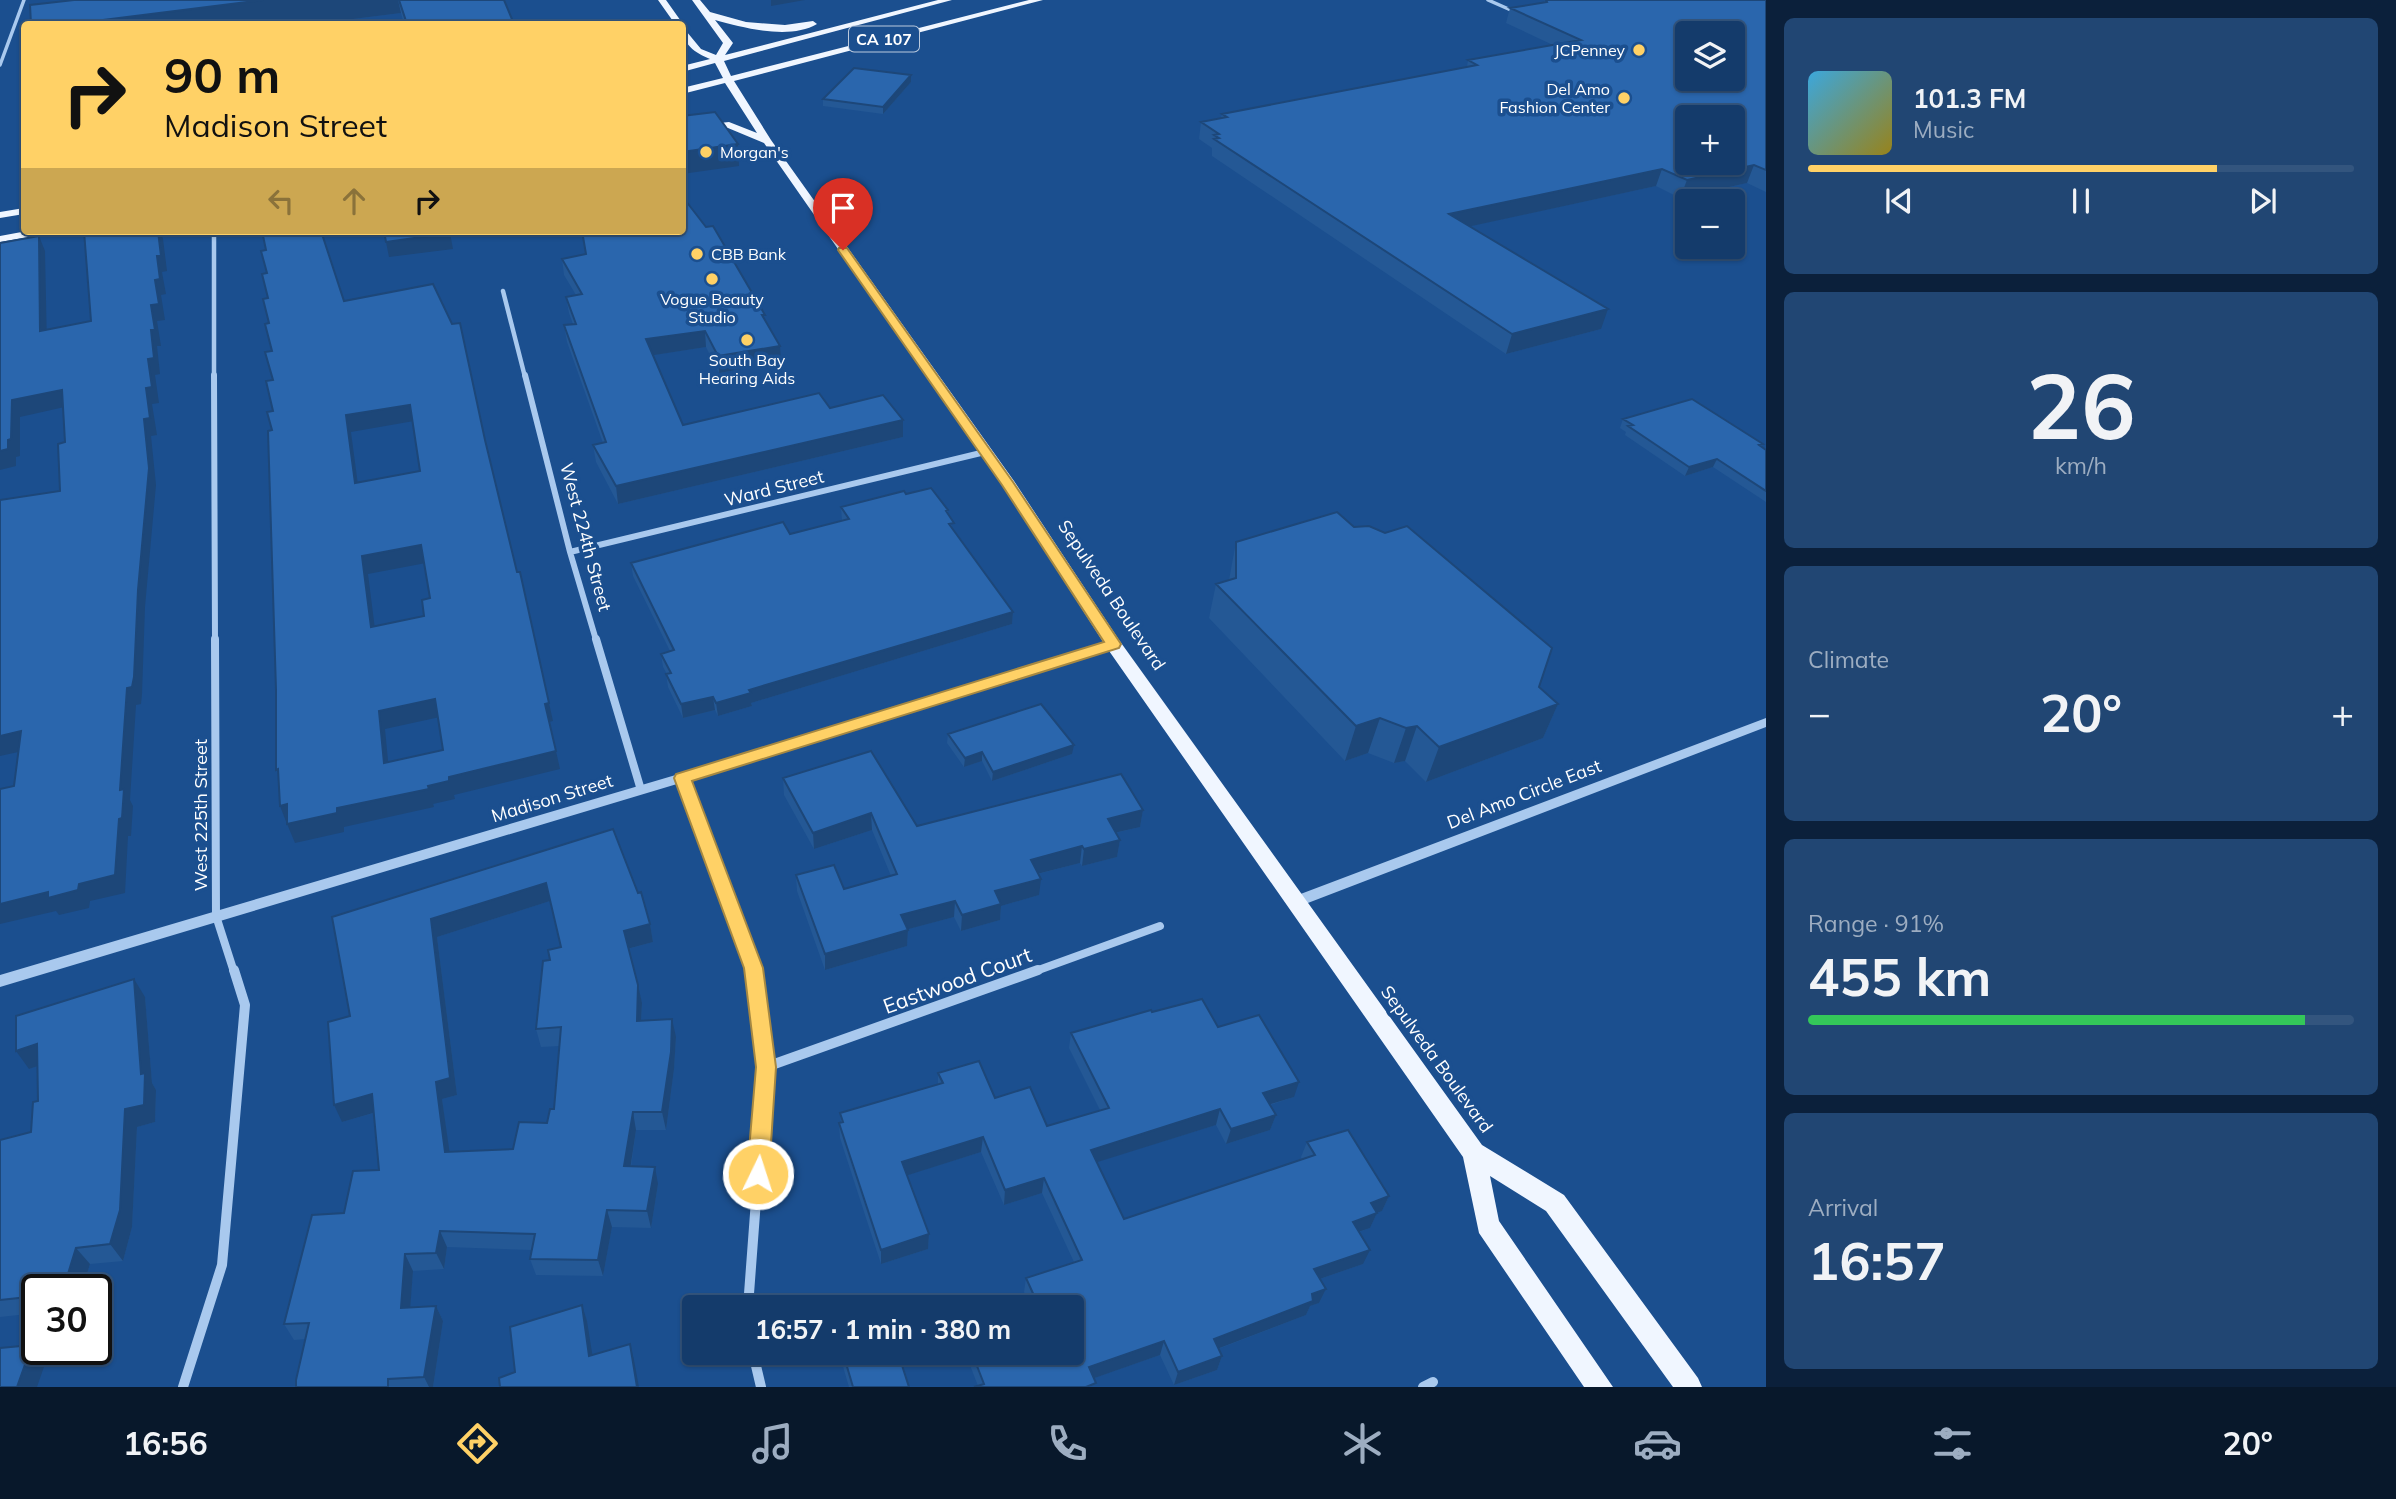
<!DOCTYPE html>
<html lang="en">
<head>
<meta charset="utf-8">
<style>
  body { margin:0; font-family:Mulish,sans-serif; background:#214673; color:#f1f3f6; height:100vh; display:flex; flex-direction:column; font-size:26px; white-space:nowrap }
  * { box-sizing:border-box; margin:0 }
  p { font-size:23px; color:#9dadc1 }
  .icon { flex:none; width:38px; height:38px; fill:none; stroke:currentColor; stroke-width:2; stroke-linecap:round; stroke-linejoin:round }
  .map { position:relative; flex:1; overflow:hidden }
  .panel { display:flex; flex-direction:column; gap:18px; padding:18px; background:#0b203b; width:630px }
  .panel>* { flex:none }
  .banner { position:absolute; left:21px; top:21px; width:665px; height:214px; border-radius:7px; box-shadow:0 2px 5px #0004,0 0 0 2px #33557e; background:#ffd166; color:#111; overflow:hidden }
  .tools { position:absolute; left:1675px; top:21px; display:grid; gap:14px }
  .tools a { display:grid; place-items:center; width:70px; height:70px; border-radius:7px; background:#143b6b; box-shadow:0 2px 5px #0004,0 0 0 2px #33557e; font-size:35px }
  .speed { position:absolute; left:21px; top:1274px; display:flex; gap:14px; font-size:35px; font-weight:700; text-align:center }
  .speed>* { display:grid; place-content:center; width:91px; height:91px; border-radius:50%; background:#143b6b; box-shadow:0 2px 5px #0004,0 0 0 2px #33557e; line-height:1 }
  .speed .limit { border:4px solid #111; border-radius:10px; background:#fff; color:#111 }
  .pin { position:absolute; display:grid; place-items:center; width:60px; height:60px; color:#fff; margin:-72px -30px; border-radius:50% 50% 50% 0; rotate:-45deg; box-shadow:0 0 7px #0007 }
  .pin .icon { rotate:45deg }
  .me { position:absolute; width:77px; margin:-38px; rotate:4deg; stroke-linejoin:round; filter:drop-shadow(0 0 5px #0008) }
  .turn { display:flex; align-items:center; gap:24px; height:147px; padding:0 28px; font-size:32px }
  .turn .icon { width:91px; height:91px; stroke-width:2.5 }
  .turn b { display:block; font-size:49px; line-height:60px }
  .lanes { display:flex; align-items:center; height:66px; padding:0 28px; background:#0003; justify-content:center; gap:35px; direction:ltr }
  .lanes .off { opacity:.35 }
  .big { font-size:52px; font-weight:700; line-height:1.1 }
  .panel .tile { flex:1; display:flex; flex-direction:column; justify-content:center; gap:10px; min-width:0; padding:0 24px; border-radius:10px; background:#214673 }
  .panel .dial { align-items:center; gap:0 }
  .dial b { font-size:91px; line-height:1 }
  .song { display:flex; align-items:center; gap:21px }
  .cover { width:84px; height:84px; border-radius:10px; background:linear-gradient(135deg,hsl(200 70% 55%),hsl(50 70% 35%)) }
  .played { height:7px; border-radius:4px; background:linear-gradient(90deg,#ffd166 75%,#33557e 75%) }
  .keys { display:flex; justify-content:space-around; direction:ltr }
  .heat { display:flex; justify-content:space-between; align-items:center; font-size:38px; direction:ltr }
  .charge { height:10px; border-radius:5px; background:linear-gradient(90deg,#34c759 91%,#33557e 0) }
  .trip { position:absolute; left:682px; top:1295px; width:402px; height:70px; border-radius:7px; background:#143b6b; box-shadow:0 2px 5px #0004,0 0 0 2px #33557e; font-weight:700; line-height:70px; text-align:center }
  .menu { display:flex; height:112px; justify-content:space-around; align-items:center; background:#08182b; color:#9dadc1 }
  .menu .icon { width:49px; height:49px }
  .menu .on { color:#ffd166 }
  .menu b { font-size:32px; color:#f1f3f6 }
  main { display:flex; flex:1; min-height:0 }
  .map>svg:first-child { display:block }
</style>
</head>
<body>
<main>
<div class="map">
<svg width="1766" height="1387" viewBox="0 0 1766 1387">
  <rect width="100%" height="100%" fill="#1b4f8f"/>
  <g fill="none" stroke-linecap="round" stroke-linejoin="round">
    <path stroke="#a9c9ee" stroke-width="3.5" d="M1488,0l25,11
      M0,65l24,-65"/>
    <path stroke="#a9c9ee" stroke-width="4.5" d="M214,231v146
      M503,291l22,86"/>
    <path stroke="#a9c9ee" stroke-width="6" d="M214,375l1,265
      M525,375l45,177 26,88
      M570,552l415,-100"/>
    <path stroke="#a9c9ee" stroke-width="8" d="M215,639l1,277 18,56
      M596,639l45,151
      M682,778l71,194
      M1033,972l127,-46"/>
    <path stroke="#a9c9ee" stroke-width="10" d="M766,1067l272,-97
      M748,1307l18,-240 -13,-97
      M753,1353l8,34
      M183,1387l39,-122 23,-260 -11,-35
      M1423,1387l10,-5"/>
    <path fill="#a9c9ee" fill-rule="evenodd" d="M1113,640l4,1 2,3 -2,3 -430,134 -687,206v-12l679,-201z
      M1766,718v9l-466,179 -5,2 -5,-2 -2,-4 2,-4z"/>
    <path fill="#f0f6ff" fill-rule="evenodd" d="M658,0h8l17,24 -1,1 -7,-1z
      M692,0h8l10,12 36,10 39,3 28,-4 4,3c-27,16 -73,4 -102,-4l18,23 -8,12 213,-55h14l-228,61 7,15 298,-76h14l-309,81 37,59 243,341 105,159 363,505 82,50 134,183 4,9h-29l-127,-176 -56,-35 9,45 114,166h-29l-105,-154 -16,-76 -356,-509 -105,-164 -238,-341 -36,-15 -46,5v-6l47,-5 28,11 -32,-50 -43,11v-6l41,-10 -8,-15 -33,9v-6l28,-7c-15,-6 -28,-15 -28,-33l19,23 15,6 7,-12z
      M24,208v6l-24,4v-6z
      M27,231h26l-6,3 -47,8v-6z"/>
  </g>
  <path fill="#245895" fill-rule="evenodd" d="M74,0h430l10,24h-110l-3,-11 -88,11h-282z
    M1545,0h221v192l-19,-9 -67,15 -24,-12 -186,40 131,103 -95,25 -294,-198v-8l-13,-9 2,-17 20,-4 1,-4 245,-47 1,-7 85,-15 -47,-22 4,-15 34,-6z
    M911,75v7l-28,32 -60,-8v-7z
    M562,259l204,62 15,41 -62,11 -13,-26 -53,8 30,70 147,-17 73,12v17l-285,67 -22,-42 -3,-17 10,-2 -36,-101 -3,-17 9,-1 -4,-11 -3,-16 10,-2 -12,-20z
    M1623,419l140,25 -1,3 4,3v52l-53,-35 -28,9 -60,-41 1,-3 -6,-4z
    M906,494l42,16v5l5,15 60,82 -1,12 -261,79 1,3 -34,10 -3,-6 -32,8 -15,-31 -2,-13h1l-4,-7 -2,-13 9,-3 -37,-75 -2,-13 159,-29 52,-13 -1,-14z
    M1236,542l303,145 19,17 -15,34 -117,44 -21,-21 -11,2 -26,-10 -23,8 -136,-143 7,-34 13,-4z
    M948,734l124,20 -80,27 -10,-20 -18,6 -17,-24z
    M783,778l134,48 226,-16 -3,17 -25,6 5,7 -3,17 -35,9 -2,-3 -42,11 1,21 -38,11 -1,14 -39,11 -7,-14 -46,12 -1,17 -82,24 -28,-79 -1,-16 48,14 47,-13 -19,-46 -58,19 -30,-54z
    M613,829l37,95 3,18 -25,7 14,54 -1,18 35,16 -2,32 -8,61h-30l-5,37 27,17 -7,44 -39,-1 -9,49 -67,-1 -6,-16 2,-9 -85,-3 -3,22 -31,2 -3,36 26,-1 7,15 -10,66h-137l9,-48 -11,1 -10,-16 60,-111 35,-43 -5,-57 -32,9 8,-106 -18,-99zM550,901l11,46 -25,82 5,18 19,-1 -6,63 -7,14 -34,26 -64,3 -7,-53 15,-4 -20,-158z
    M145,997l7,86 4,7 -1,32 -18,5 -5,100 -9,34 -33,3 -8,26h-45v23l-37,4v-177l31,-8 7,-31v-35l-9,3z
    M1152,1012l66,15 76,70 -24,8 6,10 -6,15 -44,14 -10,-19 -120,37 28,57 178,-59 -1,-3 6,-15 82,54 -7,15 -5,2 -7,15 -11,4 4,32 -43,15 6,10 -7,14 -9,3 -4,9 -88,34 4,7 -5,14 -43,15 -14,-30 -66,23 -116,8 -10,-26 1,-7h104l-44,-51 -5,-10 2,-14 48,-16 -32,-69 -38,12 -23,-53 -74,23 22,59 -1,15 -47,15 -41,-126 -1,-15 2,-1 -1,-9 98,-29v-11l57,25 52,28 53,-16 -31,-62 2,-15z
    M839,1353h59l11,34h-60z"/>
  <path fill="#1d4779" d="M263,0h135l3,13 -88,11h-242z
    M771,0h34l-34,6z
    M911,75v7l-28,32v-7z
    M738,144l1,22 -57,8v-22z
    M1754,165l-7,18 -67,15 7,-18z
    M1662,169l-6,17 -212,46 5,-18z
    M158,231h2l3,8 4,32 -5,1 4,22 -5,1 4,25 -8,1 4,25h-4l3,28 -5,1 4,28 -7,1 5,31 -6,1 5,49 -11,122 -3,87 -1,10 -5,1 -6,95 3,6 -2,30h-3l-3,57 -35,8 -1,7 -30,7 -3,-4 -56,13v-20l79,-20 41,-94 26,-402 5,-58v-25l4,-25z
    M450,233l3,16 -64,8 -3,-15z
    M39,236l6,15 2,96 -7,-16z
    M1608,309l-7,20 -95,25 6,-20z
    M705,331l1,16 -58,9 -2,-17z
    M780,346l1,16 -62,11 -1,-17z
    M62,390l7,16 -49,11v39l-4,1v9l-16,4v-19l8,-11 4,-40z
    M410,405l4,16 -63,11 9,68 -5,-17 -9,-68z
    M903,420v17l-285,67 -2,-18z
    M1717,459l-4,8 -28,9 4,-9z
    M421,545l5,18 -58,11 9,71 -6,-18 -9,-71z
    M1013,612l-1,12 -261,79 1,3 -34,10 -2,-13 33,-13z
    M713,697l2,13 -32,8 -2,-14z
    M435,699l5,18 -55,12 5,52 -6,-18 -5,-52z
    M549,703l4,18 -4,1 -4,-18z
    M1558,704l-15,34 -117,44 13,-35z
    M1380,718l-12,35 -23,8 11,-35z
    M1417,726l-12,35 -11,2 12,-35z
    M21,731l11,18 -32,7v-20z
    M1074,745l-2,9 -80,27 1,-9z
    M556,751l4,18 -106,26 1,4 -22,5 -5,-18 21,-9z
    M982,752v9l-18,6 1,-9z
    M429,789l5,18 -90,20v5l-49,11 -8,-19 50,-16z
    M287,804v20l-7,-18z
    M1143,810l-3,17 -35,8 3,-16z
    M871,813l1,17 -58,19 -1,-16z
    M1120,840l-3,17 -35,9 2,-17z
    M1082,846l-2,17 -51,13 2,-16z
    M1041,879l-2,16 -38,11 -1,14 -39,11 1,-16 33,-24z
    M546,883l4,18 -113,36 20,158 -15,4 10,70 -7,-17 -9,-70 -5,-163z
    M955,901l-1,16 -53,14v-16z
    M650,924l3,18 -26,7 -3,-18z
    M908,930l-1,16 -82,24v-16z
    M134,979l11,18 7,86 4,7 -1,32 -18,5 -5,100 -9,34 -13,-17 15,-135 16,-35z
    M638,985l4,18 -2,36 -3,-18z
    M672,1019l4,18 -2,32 -8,61 -4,-18z
    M37,1044l13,18 -21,7 -13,-18z
    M1299,1082l-5,15 -36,11 5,-15z
    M372,1094l8,17 -38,11 -8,-17z
    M1220,1109l-4,16 -128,40 3,-15z
    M633,1112l3,18 -8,53 -4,-17z
    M1276,1115l-6,15 -44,14 5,-15z
    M983,1137l-2,15 -79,25v-15z
    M655,1167l3,17 -7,44 -4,-17z
    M1044,1178l-2,15 -38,12 1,-15z
    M1389,1196l-7,15 -18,7 7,-15z
    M607,1210l5,17 -9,49 -5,-16z
    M1377,1213l-7,15 -24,8 7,-14z
    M440,1231l7,16 -3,22 -8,-16z
    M929,1234l-1,15 -47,15v-14z
    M76,1248l14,16 -8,26h-19z
    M1370,1250l-7,14 -55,19 6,-14z
    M405,1254l8,17 -4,53 -8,-16z
    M1326,1289l-7,14 -9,3 -4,9 -97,37 5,-13 98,-45z
    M582,1305l5,16 8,50 -6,-15z
    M436,1306l7,15 -10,66h-4l-5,-10z
    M1164,1341l-4,14 -74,26 3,-14z
    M630,1344l4,16 5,27h-2z
    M32,1345l14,16 -9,26h-20z
    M1222,1356l-5,14 -43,15 4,-13z"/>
  <path fill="#2a66ad" stroke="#1d4779" stroke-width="2" fill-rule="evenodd" d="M74,0h189l-192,24h-40l-1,-19z
    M399,0h105l10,24h-107z
    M1546,0h220v170l-12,-5 -67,15 -25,-11 -213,45 159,95 -96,25 -298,-195 5,-1 -5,-3 5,-1 -18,-12 26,-5 -5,-3 255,-49 -9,-5 113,-20 -71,-32 37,-6zM1687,33h45v46h-45zM1687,117h45v46h-45z
    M854,68l57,7 -28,32 -60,-8z
    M715,112l23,32 -56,8v-36z
    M682,196l24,31 7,-1 52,89h-3l18,31 -62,10 -13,-25 -59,8 37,86 136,-32 11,15 53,-13 20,25 -287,66 -23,-41 13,-3 -42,-117 12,-1 -10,-27 16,-3 -20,-35 24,-5 -4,-23h100z
    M84,231h74l3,25h-4l3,23 -5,1 4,24 -8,1 4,25h-4l3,28 -6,1 4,28 -6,1 4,30 -6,1 5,49 -11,122 -4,87 -2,10 -5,1 -7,102 4,-1 -2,29 -3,1 -4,56 -36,9 -1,6 -30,8v-6l-48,12v-115l14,-3 7,-55 -21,5v-236l60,-9 -2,-47 7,-2 -3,-52 -50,10 -1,39 -3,1v9l-8,2v-208l39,-7 1,95 51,-10z
    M262,231h59l23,70 89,-17 19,40 8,-1 25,117 32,132h3l29,131 -4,1 11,47 -107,26v4l-21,5 1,3 -92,19v5l-50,11v-20l-7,2 -2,-37 -2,1v-80l-8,-259 4,-1 -5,-18 6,-1 -7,-30 7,-1 -8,-28 7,-1 -7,-27 4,-1 -6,-24 5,-1 -6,-24 5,-1 -6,-22 5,-1zM410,405l10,66 -65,12 -9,-68zM421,545l9,53 -8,2 2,16 -53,11 -9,-71zM435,699l8,51 -59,13 -5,-52z
    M384,231h66v2l-64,9z
    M1692,399l71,45 -4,1 7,5v41l-49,-32 -28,8 -61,-41 5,-1 -10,-6z
    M931,488l17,22 -2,1 8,12 -5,1 64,88 -264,78 2,3 -35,10 -3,-6 -32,7 -15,-30 5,-1 -10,-19 13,-4 -43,-87 152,-41 7,12 59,-15 -8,-12 63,-16 2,3z
    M1337,512l17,15 15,-1 16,7 22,-7 145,122 -13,39 19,17 -119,43 -22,-21 -11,2 -26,-10 -24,8 -140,-142 20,-6v-36z
    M1041,704l33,41 -81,27 -11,-20 -17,6 -17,-24z
    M871,751l46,75 204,-52 22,36 -35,9 12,21 -36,9 -2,-3 -51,14 10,19 -46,12 6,13 -39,11 -7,-14 -54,14 7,15 -83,24 -29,-79 38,-10 10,24 53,-15 -26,-61 -58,20 -30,-55z
    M613,829l25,64 3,-1 9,32 -26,7 14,54 -1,36 35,-2 -1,33 -9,60h-29l-9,54 31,1 -8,44 -40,-1 -9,50 -68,-1 5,-25 -95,-3 -4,22 -31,1 -4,54 35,-2 -12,71 -36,2v8h-92v-7l13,-57 -25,1 28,-109 32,-2 9,-42 26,-1 -7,-76 -38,11 -6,-83 22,-6 -18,-99zM546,883l15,64 -13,3 2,10 -7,1 -7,68 25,-2 -7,82h-4l-3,14 -28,-1 -6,27 -68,3 -9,-70 14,-4 -19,-159z
    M134,979l7,95 4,-1 -1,32 -19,4 -5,101 -10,34 -34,4 -13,42h-26v6l-37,4v-160l31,-8 2,-30 5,-1 -1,-57 -21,7v-35z
    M1202,999l16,28 41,-12 40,67 -36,11 13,22 -45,14 -11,-20 -129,41 33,69 191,-64 -8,-13 41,-12 41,66 -18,7 6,10 -24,9 17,28 -56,19 12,20 -14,5 1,7 -99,38 8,17 -44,16 -14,-31 -75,26 7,16 -10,4h-112l10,-3 -12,-31h101v-46h-60l23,-7 -10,-22 56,-18 -38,-82 -39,12 -22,-53 -81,25 27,72 -48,16 -42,-127 4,-1 -3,-9 103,-30 -5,-10 41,-12 16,37 35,-11 17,39 62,-18 -38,-75 80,-23 1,2z
    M582,1305l7,51 41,-12 7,43h-137l-1,-9 16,-6 -5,-45z
    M32,1345l-15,42h-17v-39z
    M843,1353h55l11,34h-56z"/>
  <path fill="#ffd166" stroke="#a68842" stroke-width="2" d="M839,248h8l166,234 108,162 -2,4 -427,133 71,187 13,99 -7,107 -3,7 -8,3 -8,-3 -3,-7 9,-107 -12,-99 -70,-190 2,-4 428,-132 -102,-157 -164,-235z"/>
  <g fill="#ffd166" stroke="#1b4f8f" stroke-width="2.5">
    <circle cx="1639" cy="50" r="7"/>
    <circle cx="1624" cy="98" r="7"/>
    <circle cx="706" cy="152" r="7"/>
    <circle cx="697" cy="254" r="7"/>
    <circle cx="712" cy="279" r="7"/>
    <circle cx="747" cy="340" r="7"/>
  </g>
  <g text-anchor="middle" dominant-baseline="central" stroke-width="7" stroke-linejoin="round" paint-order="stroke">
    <rect fill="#1b4f8f" stroke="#bbcadd" stroke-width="2" x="849" y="26.5" width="70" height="25" rx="5"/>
    <g font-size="16" font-weight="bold" fill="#fff">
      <text x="884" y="39">CA 107</text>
    </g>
    <g font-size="16" fill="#fff" stroke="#1b4f8f" text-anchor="end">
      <text x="1625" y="50">JCPenney</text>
      <text x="1610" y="89">Del Amo<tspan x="1610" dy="18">Fashion Center</tspan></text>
      <text x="720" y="152" text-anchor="start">Morgan's</text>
      <text x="711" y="254" text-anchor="start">CBB Bank</text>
      <text x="712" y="299" text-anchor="middle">Vogue Beauty<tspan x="712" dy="18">Studio</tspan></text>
      <text x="747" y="360" text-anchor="middle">South Bay<tspan x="747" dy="18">Hearing Aids</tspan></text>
    </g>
    <g font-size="18" fill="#fff" stroke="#1b4f8f">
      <text transform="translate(774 488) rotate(-14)">Ward Street</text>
      <text transform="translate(586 537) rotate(75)">West 224th Street</text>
      <text transform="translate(1112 595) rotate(56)">Sepulveda Boulevard</text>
      <text transform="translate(1524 794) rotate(-21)">Del Amo Circle East</text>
      <text transform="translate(552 798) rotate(-17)">Madison Street</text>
      <text transform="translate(200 815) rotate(-90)">West 225th Street</text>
      <text transform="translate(1437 1059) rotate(54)">Sepulveda Boulevard</text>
    </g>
    <g font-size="21" fill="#fff" stroke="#1b4f8f">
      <text transform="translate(957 980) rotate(-20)">Eastwood Court</text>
    </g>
  </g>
</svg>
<div class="tools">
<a><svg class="icon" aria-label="layers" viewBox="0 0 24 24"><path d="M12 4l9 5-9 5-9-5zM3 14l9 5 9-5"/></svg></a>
<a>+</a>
<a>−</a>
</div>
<div class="speed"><div class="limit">30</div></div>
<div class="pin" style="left:843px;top:250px;background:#d93025"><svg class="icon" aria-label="arrive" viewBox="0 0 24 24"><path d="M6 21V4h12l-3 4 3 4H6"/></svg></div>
<svg class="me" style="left:758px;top:1174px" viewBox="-20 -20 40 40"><circle r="17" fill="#ffd166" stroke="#fff" stroke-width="3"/><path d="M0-11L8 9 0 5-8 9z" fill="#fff"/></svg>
<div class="trip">16:57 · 1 min · 380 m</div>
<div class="banner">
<div class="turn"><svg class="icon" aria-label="right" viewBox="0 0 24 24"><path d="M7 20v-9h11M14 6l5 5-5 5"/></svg><div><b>90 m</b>Madison Street</div></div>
<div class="lanes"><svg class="icon off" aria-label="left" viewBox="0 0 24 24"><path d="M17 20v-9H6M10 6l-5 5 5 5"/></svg><svg class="icon off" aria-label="ahead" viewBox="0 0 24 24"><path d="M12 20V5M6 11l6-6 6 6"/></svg><svg class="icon" aria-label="right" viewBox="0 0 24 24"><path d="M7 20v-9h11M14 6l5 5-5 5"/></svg></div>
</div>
</div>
<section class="panel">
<div class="tile">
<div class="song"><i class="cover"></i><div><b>101.3 FM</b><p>Music</p></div></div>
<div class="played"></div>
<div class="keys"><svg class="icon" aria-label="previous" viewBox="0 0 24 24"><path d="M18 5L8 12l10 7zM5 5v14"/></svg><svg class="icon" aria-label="pause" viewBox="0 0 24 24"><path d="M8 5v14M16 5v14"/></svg><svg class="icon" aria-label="next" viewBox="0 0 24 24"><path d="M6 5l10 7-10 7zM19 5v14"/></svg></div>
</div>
<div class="tile dial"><b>26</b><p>km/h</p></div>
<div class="tile"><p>Climate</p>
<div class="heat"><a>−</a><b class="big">20°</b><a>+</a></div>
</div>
<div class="tile"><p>Range · 91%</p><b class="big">455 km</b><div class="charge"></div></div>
<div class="tile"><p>Arrival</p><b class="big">16:57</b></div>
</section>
</main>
<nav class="menu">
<b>16:56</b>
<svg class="icon on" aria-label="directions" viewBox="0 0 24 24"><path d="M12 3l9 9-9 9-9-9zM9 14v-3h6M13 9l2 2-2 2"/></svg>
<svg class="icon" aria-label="music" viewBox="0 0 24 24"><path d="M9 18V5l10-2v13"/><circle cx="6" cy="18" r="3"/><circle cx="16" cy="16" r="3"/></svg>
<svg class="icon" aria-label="phone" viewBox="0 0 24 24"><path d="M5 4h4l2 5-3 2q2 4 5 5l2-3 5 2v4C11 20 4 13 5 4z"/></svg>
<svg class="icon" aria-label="climate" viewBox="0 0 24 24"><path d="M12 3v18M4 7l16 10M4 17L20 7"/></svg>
<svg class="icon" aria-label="car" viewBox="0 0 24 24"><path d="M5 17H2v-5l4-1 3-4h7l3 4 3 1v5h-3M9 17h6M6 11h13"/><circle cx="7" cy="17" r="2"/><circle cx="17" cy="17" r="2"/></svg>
<svg class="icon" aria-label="filters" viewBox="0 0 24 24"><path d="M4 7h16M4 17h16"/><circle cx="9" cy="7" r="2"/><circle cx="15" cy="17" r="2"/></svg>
<b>20°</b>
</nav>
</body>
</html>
